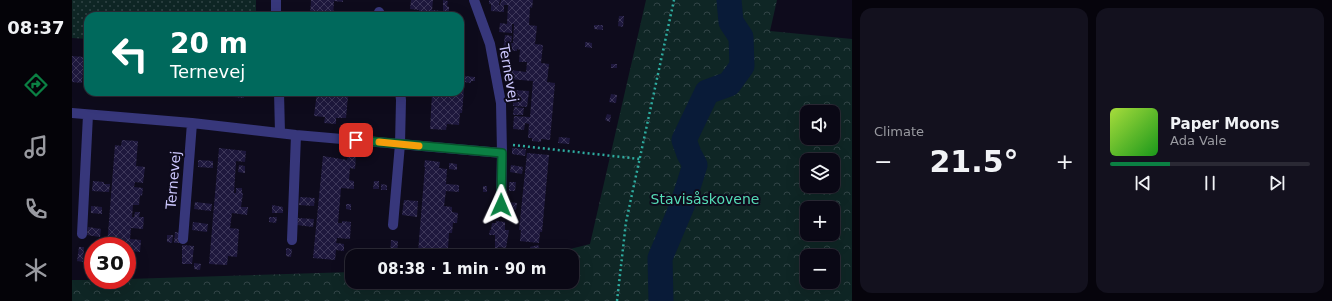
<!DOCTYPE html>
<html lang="en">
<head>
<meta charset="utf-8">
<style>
  body { margin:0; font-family:"DejaVu Sans",sans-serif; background:#13111e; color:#f1f3f6; height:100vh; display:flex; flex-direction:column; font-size:15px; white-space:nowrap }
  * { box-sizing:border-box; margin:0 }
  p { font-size:13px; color:#999aa0 }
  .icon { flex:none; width:22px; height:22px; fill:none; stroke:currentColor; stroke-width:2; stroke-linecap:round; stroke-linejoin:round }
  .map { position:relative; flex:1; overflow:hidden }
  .sheet { display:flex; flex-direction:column; gap:8px; padding:8px; background:#06040c; width:480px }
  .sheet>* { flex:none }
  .top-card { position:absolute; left:12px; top:12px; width:380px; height:84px; border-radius:12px; box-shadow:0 4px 16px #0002,0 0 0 1px #2a2934; background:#00695c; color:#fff; overflow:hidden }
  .controls { position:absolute; left:728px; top:105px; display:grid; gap:8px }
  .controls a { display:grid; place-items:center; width:40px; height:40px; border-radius:8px; background:#0a0815; box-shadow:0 4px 16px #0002,0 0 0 1px #2a2934; font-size:20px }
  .speed { position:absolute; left:12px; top:237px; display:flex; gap:8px; font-size:20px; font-weight:700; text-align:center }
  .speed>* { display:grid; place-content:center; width:52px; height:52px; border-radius:50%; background:#0a0815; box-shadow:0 4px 16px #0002,0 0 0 1px #2a2934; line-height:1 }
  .speed .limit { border:6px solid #d22; background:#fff; color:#111 }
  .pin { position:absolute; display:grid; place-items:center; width:34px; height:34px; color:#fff; margin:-17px; border-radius:8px; box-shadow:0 2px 6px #0006 }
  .me { position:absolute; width:44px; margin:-22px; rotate:1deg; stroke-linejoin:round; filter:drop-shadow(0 0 3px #0008) }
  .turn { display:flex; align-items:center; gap:14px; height:84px; padding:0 20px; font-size:18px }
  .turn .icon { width:52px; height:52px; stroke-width:2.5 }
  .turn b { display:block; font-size:28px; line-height:34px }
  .big { font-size:30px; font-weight:700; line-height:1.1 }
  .sheet .tile { flex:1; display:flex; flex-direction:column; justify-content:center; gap:6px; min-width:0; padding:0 14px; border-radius:12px; background:#13111e }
  .song { display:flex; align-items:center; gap:12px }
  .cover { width:48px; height:48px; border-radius:6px; background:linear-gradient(135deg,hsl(80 70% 55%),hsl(120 70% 35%)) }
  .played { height:4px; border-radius:2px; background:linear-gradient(90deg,#0b8043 30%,#2a2934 30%) }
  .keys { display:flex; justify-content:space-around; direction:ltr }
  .heat { display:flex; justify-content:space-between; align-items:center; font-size:22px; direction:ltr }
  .sheet .tiles { flex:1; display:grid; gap:8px; grid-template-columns:repeat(2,1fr) }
  .trip { position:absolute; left:273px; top:249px; width:234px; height:40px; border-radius:12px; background:#0a0815; box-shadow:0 4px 16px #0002,0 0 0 1px #2a2934; font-weight:700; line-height:40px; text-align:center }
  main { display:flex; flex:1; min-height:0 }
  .menu { display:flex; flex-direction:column; width:72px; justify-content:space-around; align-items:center; background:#040308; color:#999aa0 }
  .menu .icon { width:28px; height:28px }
  .menu .current { color:#0b8043 }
  .menu b { font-size:18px; color:#f1f3f6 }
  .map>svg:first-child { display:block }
</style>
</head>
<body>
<main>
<nav class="menu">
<b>08:37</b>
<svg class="icon current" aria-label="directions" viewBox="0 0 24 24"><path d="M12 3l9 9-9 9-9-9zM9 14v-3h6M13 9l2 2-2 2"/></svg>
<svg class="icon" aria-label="music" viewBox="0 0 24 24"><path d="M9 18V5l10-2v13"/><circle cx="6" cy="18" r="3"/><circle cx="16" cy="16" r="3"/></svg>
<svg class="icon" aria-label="phone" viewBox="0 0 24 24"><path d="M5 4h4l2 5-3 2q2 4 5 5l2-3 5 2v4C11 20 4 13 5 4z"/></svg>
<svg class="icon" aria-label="climate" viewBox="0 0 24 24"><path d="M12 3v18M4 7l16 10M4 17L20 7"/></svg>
</nav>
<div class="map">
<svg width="780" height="301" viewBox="0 0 780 301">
  <defs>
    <pattern id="forest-crowns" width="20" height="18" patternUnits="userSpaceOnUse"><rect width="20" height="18" fill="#0f2625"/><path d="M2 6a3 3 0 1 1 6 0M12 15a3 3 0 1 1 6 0" fill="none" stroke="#314446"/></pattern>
    <pattern id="park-dots" width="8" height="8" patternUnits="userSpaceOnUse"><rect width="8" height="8" fill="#0f2625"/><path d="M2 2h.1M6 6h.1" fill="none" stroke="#314446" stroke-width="1.8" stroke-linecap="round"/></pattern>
    <pattern id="building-cross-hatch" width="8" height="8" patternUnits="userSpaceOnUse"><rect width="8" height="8" fill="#1e183d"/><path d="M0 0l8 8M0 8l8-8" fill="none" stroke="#3e385a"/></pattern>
  </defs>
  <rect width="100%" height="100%" fill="#0e0b1c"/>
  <path fill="url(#forest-crowns)" fill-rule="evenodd" d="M574,0h131l-7,31 82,8v262h-780v-21h55v-1l225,-7v10h220v-26h-30l48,-12zM735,112h26v26h-26zM735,160h26v26h-26zM735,208h26v26h-26zM735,256h26v26h-26z"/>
  <path fill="url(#park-dots)" d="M0,0h184v16h-168v23l-16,-1z"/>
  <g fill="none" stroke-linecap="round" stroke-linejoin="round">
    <path stroke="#091b38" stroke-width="25" d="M589,301l-1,-43 22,-52 13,-41 -6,-11 -5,-14 23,-48 22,-8 13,-18 -1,-29 -10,-15 -2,-22"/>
  </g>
  <path fill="url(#building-cross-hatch)" d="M239,0h32v2l-9,-1 -1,15h-23z
    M339,0h22l-1,10 10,1 -1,2 7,1v2h-29v-6l-9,-1z
    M371,0l5,1 -1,5 2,1v5l-6,-1z
    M417,0h11l-1,5h1l1,-5h32l-1,8 -2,-1 -1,18 8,1 -2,18 8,1 -2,18 8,1 -2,18 8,1 -5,57 -9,-1v3l-9,-1v-3h-4l1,-14 -4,-1 -1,7 -11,-1 1,-13 16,1 3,-36 -24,-2 1,-9 16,2 1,-10h-8l1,-12 -3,-1v2l-14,-1 2,-15 7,1 -1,7h2l1,-19h-2v9l-13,-1 1,-9 7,1 1,-19h-4v7l-13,-1v-7h-2z
    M547,16h5l-1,11 -5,-1z
    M522,25h9v5l-9,-1z
    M513,42l7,1v5l-7,-1z
    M388,54h3l-2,18h-1z
    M0,56l12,1 -2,26 -10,-1z
    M539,64h6v4h-6z
    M392,76l11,1v4h-4v2l-7,-1z
    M388,89h4l-2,24h-2l-1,12 -12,-1 -1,6 -16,-1 2,-35h-3v-2h31z
    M441,90l16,1 -2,16 -14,-1z
    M145,92h27v6l-11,-1v-2l-16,-2z
    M245,92h39v4h-8l-2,22h-10v6l-12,-1 1,-6 -11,-1z
    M539,94l6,1 -1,8 -7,-1z
    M442,107l10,1 -1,7h-10z
    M535,114l4,1 -1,7 -5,-2z
    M487,137l11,1 -1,6 -11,-1z
    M50,140l16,1 -2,25 9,1 -2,16 -8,-1 -1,5 9,1 -1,8 -2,-1 -1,10h-6l-1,12h2l1,-5h5l-1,5h5l-1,12 -12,-1 -1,11 11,1 -1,12 -11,-1 -1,7h-1v-12h-20l8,-101 6,1z
    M147,148l27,3 -1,11 -9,-1 -2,32h2v-5h6v5h1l-2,14h7l-1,8 -15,-2 -2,15 9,1 -2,28 -9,-1 -1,9 -18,-1z
    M440,148l14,1 -1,7 -13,-2z
    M455,153l22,2 -7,77h-2l-1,11 -19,-2 1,-11h-2z
    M276,155l8,1 -1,13 -5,-1 -1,12 5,1v8l-13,-1 -3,35h4v-2l9,1 -1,17 -13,-1 -1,5 8,1v7l-8,-1 -1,10 -22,-2 10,-102 24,4z
    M126,160l15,1v7l-15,-1z
    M353,160l15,2 -1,6 8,1 -1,15 13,1v7l-13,-1 -2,15 8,1v5l6,1 -1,10h-4l-1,10h-3l-1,15h3l-1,7 -32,-3 7,-85h-1z
    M377,163l8,1v6l-8,-1z
    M167,165l6,1v7l-7,-1z
    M439,165l12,2 -1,7 -12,-2z
    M21,181l11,1v2h6l-1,8 -17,-1z
    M302,181h5v8h-6z
    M437,182h7l-1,9h-6z
    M309,184l6,1v5h-6z
    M411,186h4v6h-4z
    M228,197l15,1 -1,8 -15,-1z
    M332,200l14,1 -1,16 -15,-2z
    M123,202l17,2 -1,7 -17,-2z
    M435,202l10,1 -1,7 -10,-2z
    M274,204h5v6l-5,-1z
    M200,205l11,2v6h-11z
    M19,206l11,1v7l-11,-1z
    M197,217h8l-1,6 -7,-1z
    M226,218l16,1 -1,8 -16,-2z
    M424,221l9,1v8h4l-3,18 -8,-1v8h-3v-20h-6l1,-5h1l1,-7h4z
    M121,222l15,2 -1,8 -15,-2z
    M16,227l13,2 -1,8 -13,-2z
    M103,232l7,1 -1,10h-7z
    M95,235h6l-1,8 -5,-1z
    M319,240l7,1 -1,15h-7z
    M110,245l12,1 -2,18h-10z
    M466,245l2,4 -9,3 -1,-5z
    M7,247h5l-1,15 -6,-1z
    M214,248l6,1 -1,8 -5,-1z
    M122,263l7,1 -1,6 -6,-1z"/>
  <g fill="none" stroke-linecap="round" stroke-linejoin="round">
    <path stroke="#2eaca0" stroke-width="2.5" stroke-dasharray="2 3" stroke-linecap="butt" d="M441,145l127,14
      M545,301l9,-79 48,-222"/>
    <path stroke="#37377b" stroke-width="10" d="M204,0v16
      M402,0l16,44 11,59 1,50 -1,52
      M307,12l2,4
      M207,92l1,41
      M0,113l120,10 104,12 206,18
      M321,225l7,-81 1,-44 -1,-8
      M10,234l6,-119
      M111,239l9,-116
      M220,240l4,-105"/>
  </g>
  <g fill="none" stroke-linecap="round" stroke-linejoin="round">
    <defs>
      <path id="route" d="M284,140l146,13 -1,52"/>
    </defs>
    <use href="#route" stroke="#07532c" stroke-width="10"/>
    <use href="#route" stroke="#0b8043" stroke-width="7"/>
    <path stroke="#f59e0b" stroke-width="7" d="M307,142l40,4"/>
  </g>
  <g text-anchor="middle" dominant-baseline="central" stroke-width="4" stroke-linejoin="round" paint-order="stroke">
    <g font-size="14" fill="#ccc7fe" stroke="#0e0b1c">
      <text transform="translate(437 73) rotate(80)">Ternevej</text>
      <text transform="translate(101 180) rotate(-85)">Ternevej</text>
    </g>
    <g font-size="14" fill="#55dcb6" stroke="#0e0b1c">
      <text x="633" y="199">Stavisåskovene</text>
    </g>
  </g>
</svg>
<div class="controls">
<a><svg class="icon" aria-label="sound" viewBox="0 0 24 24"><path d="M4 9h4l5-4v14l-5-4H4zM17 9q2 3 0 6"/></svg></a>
<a><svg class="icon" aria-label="layers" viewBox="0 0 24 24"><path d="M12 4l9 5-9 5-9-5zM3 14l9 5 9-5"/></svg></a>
<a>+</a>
<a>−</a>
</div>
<div class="speed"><div class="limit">30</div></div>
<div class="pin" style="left:284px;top:140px;background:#d93025"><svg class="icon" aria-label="arrive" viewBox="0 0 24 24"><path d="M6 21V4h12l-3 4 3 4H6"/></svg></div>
<svg class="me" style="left:429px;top:205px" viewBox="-20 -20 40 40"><path d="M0-17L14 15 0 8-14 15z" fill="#0b8043" stroke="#fff" stroke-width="4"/></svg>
<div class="trip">08:38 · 1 min · 90 m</div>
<div class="top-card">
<div class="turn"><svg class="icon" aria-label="left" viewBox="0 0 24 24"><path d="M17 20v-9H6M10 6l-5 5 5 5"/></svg><div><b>20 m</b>Ternevej</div></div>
</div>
</div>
<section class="sheet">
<div class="tiles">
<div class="tile"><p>Climate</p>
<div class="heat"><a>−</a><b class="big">21.5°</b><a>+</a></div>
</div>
<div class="tile">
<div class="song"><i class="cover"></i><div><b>Paper Moons</b><p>Ada Vale</p></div></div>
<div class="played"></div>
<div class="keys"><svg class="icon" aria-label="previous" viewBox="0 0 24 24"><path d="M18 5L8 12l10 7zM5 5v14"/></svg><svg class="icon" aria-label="pause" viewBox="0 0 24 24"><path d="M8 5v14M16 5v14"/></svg><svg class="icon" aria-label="next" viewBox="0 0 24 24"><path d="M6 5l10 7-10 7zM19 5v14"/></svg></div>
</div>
</div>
</section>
</main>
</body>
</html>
